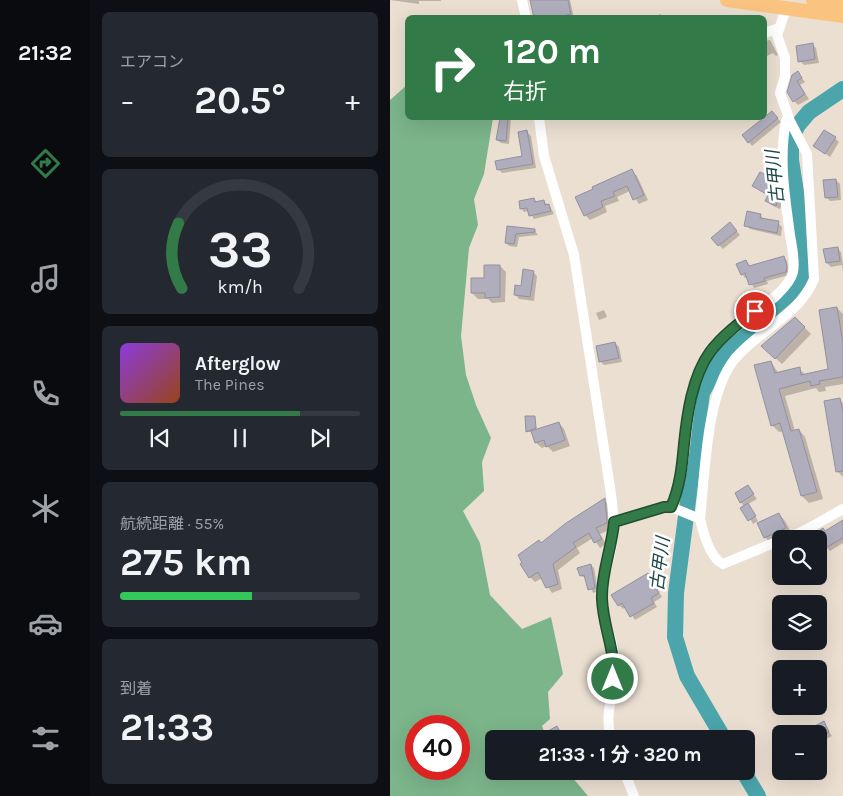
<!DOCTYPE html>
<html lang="ja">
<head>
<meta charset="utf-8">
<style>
  body { margin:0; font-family:Karla,"Noto Sans JP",sans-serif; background:#242831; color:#f1f3f6; height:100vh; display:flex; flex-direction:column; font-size:19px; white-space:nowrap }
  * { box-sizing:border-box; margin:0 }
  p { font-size:16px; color:#9ea1a6 }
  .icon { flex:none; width:28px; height:28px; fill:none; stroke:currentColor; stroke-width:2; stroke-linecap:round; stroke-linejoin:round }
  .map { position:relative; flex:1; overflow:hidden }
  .details { display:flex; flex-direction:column; gap:12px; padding:12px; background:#0d0f14; width:300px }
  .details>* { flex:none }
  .guide { position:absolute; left:15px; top:15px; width:362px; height:105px; border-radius:8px; box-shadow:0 5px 20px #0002; background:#327a47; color:#fff; overflow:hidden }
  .tools { position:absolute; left:382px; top:530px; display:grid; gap:10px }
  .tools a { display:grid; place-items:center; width:55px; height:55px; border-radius:8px; background:#171b24; box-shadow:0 5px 20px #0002; font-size:25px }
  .speed { position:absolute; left:15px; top:715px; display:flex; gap:10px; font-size:25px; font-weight:700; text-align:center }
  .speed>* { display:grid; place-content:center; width:65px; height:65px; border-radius:50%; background:#171b24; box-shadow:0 5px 20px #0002; line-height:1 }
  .speed .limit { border:8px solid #d22; background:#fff; color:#111 }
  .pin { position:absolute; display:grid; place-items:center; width:42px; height:42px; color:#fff; margin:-21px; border:2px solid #fff; border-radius:50%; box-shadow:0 1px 5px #0007 }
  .me { position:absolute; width:55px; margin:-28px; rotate:0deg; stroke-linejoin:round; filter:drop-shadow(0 0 4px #0008) }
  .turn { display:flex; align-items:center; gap:18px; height:105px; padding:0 15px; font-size:22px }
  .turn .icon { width:65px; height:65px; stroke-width:2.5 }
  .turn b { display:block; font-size:35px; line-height:42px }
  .big { font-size:38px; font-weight:700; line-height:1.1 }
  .details .card { flex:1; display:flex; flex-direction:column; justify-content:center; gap:8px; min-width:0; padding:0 18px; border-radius:8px; background:#242831 }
  .details .dial { align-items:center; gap:0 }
  .dial svg { height:130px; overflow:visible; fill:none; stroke:#363941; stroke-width:7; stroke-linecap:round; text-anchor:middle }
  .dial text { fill:#f1f3f6; stroke:none }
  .song { display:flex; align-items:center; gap:15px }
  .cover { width:60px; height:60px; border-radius:8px; background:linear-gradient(135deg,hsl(270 70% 55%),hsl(20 70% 35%)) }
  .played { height:5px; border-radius:2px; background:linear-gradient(90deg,#327a47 75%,#363941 75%) }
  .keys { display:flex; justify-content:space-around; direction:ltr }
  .heat { display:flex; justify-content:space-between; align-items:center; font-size:28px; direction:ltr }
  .charge { height:8px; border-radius:4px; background:linear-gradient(90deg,#34c759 55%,#363941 0) }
  .trip { position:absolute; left:95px; top:730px; width:270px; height:50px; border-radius:8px; background:#171b24; box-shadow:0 5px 20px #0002; font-weight:700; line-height:50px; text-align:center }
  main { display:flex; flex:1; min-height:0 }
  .tabs { display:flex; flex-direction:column; width:90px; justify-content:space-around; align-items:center; background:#090b0e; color:#9ea1a6 }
  .tabs .icon { width:35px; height:35px }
  .tabs .active { color:#327a47 }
  .tabs b { font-size:22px; color:#f1f3f6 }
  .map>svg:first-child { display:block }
</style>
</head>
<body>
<main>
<nav class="tabs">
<b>21:32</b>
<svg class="icon active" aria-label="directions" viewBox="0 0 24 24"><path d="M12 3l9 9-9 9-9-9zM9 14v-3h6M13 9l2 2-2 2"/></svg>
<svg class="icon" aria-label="music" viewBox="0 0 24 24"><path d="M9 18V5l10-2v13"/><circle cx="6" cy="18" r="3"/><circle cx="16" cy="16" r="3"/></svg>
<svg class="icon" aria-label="phone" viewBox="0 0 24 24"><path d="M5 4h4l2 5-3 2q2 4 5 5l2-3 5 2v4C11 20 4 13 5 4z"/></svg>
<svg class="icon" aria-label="climate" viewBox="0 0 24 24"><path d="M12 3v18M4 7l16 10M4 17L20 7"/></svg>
<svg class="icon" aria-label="car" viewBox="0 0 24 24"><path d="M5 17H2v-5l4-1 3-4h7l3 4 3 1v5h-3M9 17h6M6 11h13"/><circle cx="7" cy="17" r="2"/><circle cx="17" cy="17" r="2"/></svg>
<svg class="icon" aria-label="filters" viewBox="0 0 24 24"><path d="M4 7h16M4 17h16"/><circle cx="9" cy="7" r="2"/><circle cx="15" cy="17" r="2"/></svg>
</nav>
<section class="details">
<div class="card"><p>エアコン</p>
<div class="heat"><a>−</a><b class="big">20.5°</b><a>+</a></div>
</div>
<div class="card dial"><svg viewBox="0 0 100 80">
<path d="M14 69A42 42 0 1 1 86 69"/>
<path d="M14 69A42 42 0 0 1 12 29" stroke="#327a47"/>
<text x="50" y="56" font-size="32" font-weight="700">33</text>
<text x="50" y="72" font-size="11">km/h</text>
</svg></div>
<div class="card">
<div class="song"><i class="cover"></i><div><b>Afterglow</b><p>The Pines</p></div></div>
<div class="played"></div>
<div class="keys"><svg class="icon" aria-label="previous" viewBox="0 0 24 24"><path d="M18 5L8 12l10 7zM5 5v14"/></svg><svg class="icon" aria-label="pause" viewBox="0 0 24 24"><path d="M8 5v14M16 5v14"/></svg><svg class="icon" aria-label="next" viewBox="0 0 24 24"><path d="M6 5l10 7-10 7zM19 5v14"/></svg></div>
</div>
<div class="card"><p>航続距離 · 55%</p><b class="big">275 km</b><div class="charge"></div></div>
<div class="card"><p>到着</p><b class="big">21:33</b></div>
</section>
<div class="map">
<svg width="453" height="796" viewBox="0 0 453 796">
  <rect width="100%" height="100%" fill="#ebdfd2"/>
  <path fill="#7cb58a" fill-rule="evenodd" d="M17,85l1,33h85l-9,56 -10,25 4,26 -9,23 -8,88 5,39 10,30 15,33 -9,24 2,29 -21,20 17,32 10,52 32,34 29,-12 12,57 -15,18 2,27 -8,7 5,13h-53v32h73l21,25h-198v-696zM26,726h43v43h-43z"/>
  <path fill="#0003" d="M0,0h51v1h-22v3z
    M141,0h39l4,18h-39z
    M270,14l4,4h-12z
    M380,40l8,15 -2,1 -3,-3 -8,4v-16z
    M422,44l4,4 3,15 -15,2 -4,-4z
    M408,73l7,9 -5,3 9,14 -11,6 -4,-4z
    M382,112l9,10 -29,24 -3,-4z
    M111,118h10l-2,26 -8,-1 -4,-3z
    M137,132l4,4 5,32 -34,5 -4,-4 25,-12z
    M445,138l4,4 -9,15 -15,-11z
    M242,171l5,5 11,24 -9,4 -9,-13 -13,6 2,4 -14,5 2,6 -17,8 -5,-5z
    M371,173l13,9 -3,6 10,7 1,9 -2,5 -9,-4 -4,-5 2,-4 -15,-10z
    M446,180l4,4 1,16 -11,1 -4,-4z
    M144,199l4,4 6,-1 5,3 5,9 -20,5 -5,-8 -5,1 -3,-4z
    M370,215l4,4 14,4 4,4 -1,9 -31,-7 -4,-4z
    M118,227l26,3 4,5 -19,2 -2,10 -8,-1 -3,-3z
    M344,228l6,7 -17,14 -4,-4z
    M447,248l4,4 2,12v8l-1,-7 -11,2 -4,-4z
    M394,257l3,4 2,14 -22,6 1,3 -14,4 -6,-11 -3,1 -3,-4 4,-13 5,6z
    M110,266l6,6 -1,30 -13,1 -4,-4h-10l-6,-6z
    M143,272l4,4 -3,25 -15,-2 -4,-5z
    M447,308l6,6v70l-18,3 1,4 -7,1 -3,-4 -31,8 10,35 4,-1 6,7 18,62 -14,4 -7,-7 -18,-65 -5,1 -7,-7 -1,-63 8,12 20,-5 7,6 23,-5z
    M214,310l3,7 -8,3 -3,-7z
    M405,318l16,16 -29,30 -20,-18z
    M225,343l4,4 3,15 -18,3 -4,-4z
    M450,400l3,3v74l-5,-5z
    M144,417l3,13 22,-7 5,6 6,17 -17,6 -6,-6 -5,2 -6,-5 -4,-11h-5l-1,-14z
    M358,487l9,12 -9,5 10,17 -5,3 -12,-22z
    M214,500l5,5 2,24 -11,5 6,10 -6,4 -7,-10 -16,10 3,5 -22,17 4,19 -10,4 -10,-15 -7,4 -5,-5 11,-33z
    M389,514l6,7 7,13 -21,10 -6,-7z
    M453,521v22l-13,8 -4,-4 -1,-15z
    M201,565l3,3 4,23 -5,2 -7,-15 -5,-2 -2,-7z
    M258,575l14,22 -8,5 3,5 -22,13 -9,-14 -3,3 -4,-4z
    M433,723l9,13 -11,6 -2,-8z"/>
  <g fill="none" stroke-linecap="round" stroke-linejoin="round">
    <path stroke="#4ba5aa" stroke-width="16" d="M334,739l-37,-63 -12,-39 1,-44 26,-200 23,-43 67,-58 11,-15 3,-20 -15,-97v-21l7,-14 11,-13 34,-23
      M353,771l15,25"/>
  </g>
  <path fill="#b0adbd" stroke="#9391a0" d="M140,0h38l3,14 -16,4h-21z
    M423,43l2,16 -17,3 -2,-16z
    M408,71l4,7 -5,3 8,13 -12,8 -6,-10 5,-17z
    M382,111l6,7 -30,25 -6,-8z
    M110,118h8l-2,23 -10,-1z
    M137,130l6,34 -36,6 -2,-9 27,-5 -4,-24z
    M434,130l12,7 -11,17 -12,-8z
    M242,169l12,26 -11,5 -6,-14 -14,6 2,4 -14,5 2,6 -19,9 -9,-19 18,-8 -1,-2z
    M370,172l10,5 -3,7 10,5 1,10 -2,7 -11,-5 3,-6 -16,-9z
    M446,179l2,18 -13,1 -2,-18z
    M144,198l1,4 9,-2 1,5 4,-1 2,7 -22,5 -2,-8 -7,1 -1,-8z
    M357,211l14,3 -1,4 19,3 -2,12 -33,-7z
    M340,222l7,9 -19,15 -7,-8z
    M117,226l28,3v3l-19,2 -2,10 -9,-1z
    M448,247l2,14 -14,2 -3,-14z
    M394,256l3,10 -1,6 -22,6 1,3 -16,4 -4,-12 -4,2 -5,-11 10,-4 3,6z
    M94,265h16v32l-15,1v-5h-14v-15h13z
    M133,269l11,2 -4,26 -16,-2 1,-10 6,1z
    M447,307l6,36v34l-24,4 1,3 -9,2 -1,-5 -31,8 12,42 8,-2 18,63 -16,4 -21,-73 -9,3 -17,-61 17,-4 4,12 25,-6 1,8 27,-6 -9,-59z
    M405,317l10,10 -30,32 -14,-13z
    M225,342l4,16 -20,4 -3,-16z
    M450,398l3,14v59l-7,1 -12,-71z
    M135,416h10l1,12 -10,4z
    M169,422l6,18 -19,7 -2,-7 -9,3 -4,-12z
    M358,485l6,9 -14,9 -5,-10z
    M215,498l2,25 -11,5 6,11 -8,4 -5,-10 -16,10 3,4 -23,17 5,20 -12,4 -8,-16 -9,6 -9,-14 2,-1 -4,-8 21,-15 2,3 25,-20z
    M358,503l8,13 -8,5 -8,-13z
    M389,513l7,15 -22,10 -7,-15z
    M453,520v18l-18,10 -9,-15 7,-5 2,3z
    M201,564l4,24 -7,2 -4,-15 -4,1 -3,-8z
    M258,573l11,20 -8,5 3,5 -24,14 -8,-14 -4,3 -7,-11z
    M434,721l5,11 -10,5v-3h-5l-3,-6z
    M167,726l7,13h-12l-4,-8z"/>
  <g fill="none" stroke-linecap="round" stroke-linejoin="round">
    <path stroke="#fff" stroke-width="10" d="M132,0l4,18
      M375,33l14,-5
      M149,118l5,38 30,99 37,239c2,17 4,34 1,50 -3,18 -10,34 -10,52 0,23 12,44 13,67 1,27 -12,49 -4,76
      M281,507c22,-48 8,-108 38,-154 18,-26 78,-55 84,-81 3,-13 -3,-32 -4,-45 -5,-36 -10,-70 -3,-106l2,-4
      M310,519c5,-45 6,-124 34,-159 24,-30 65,-44 80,-81l-7,-125 -17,-33 -10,-28 5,-17v-18l-8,-23 9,-26
      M224,522l50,-15h7l29,12c3,13 10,39 23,45l58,-24
      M395,539c20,-7 39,-20 58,-30
      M234,771l10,25"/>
    <path stroke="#fac380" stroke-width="14" d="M337,0l116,16
      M423,0l30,4"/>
  </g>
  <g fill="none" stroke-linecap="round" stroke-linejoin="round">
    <defs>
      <path id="route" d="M223,679c3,-28 -10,-52 -11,-80 -1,-26 10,-51 12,-77l50,-15h7c9,-20 11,-41 13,-63 3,-29 8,-67 26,-92 12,-16 29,-29 45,-41"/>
    </defs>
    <use href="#route" stroke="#204f2e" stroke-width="12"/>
    <use href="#route" stroke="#327a47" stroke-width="9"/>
  </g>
  <g text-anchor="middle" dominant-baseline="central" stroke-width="5" stroke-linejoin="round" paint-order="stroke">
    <g font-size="18" font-style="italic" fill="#1e484a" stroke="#fff">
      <text transform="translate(385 177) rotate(-96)">古甲川</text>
      <text transform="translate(270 564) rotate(-83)">古甲川</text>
    </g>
  </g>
</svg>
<div class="tools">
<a><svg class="icon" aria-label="search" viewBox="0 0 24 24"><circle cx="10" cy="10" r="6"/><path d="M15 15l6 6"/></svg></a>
<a><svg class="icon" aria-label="layers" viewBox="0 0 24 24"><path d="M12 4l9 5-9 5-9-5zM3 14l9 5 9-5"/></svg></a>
<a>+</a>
<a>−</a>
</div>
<div class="speed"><div class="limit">40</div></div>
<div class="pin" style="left:365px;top:311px;background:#d93025"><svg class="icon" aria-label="arrive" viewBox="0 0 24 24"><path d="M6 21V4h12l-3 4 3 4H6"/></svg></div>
<svg class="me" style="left:223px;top:679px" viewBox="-20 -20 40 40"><circle r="17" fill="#327a47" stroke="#fff" stroke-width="3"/><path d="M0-11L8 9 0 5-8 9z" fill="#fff"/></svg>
<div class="trip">21:33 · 1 分 · 320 m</div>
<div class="guide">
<div class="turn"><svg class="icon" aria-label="right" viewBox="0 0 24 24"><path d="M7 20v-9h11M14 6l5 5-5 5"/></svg><div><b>120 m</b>右折</div></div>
</div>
</div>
</main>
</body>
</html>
